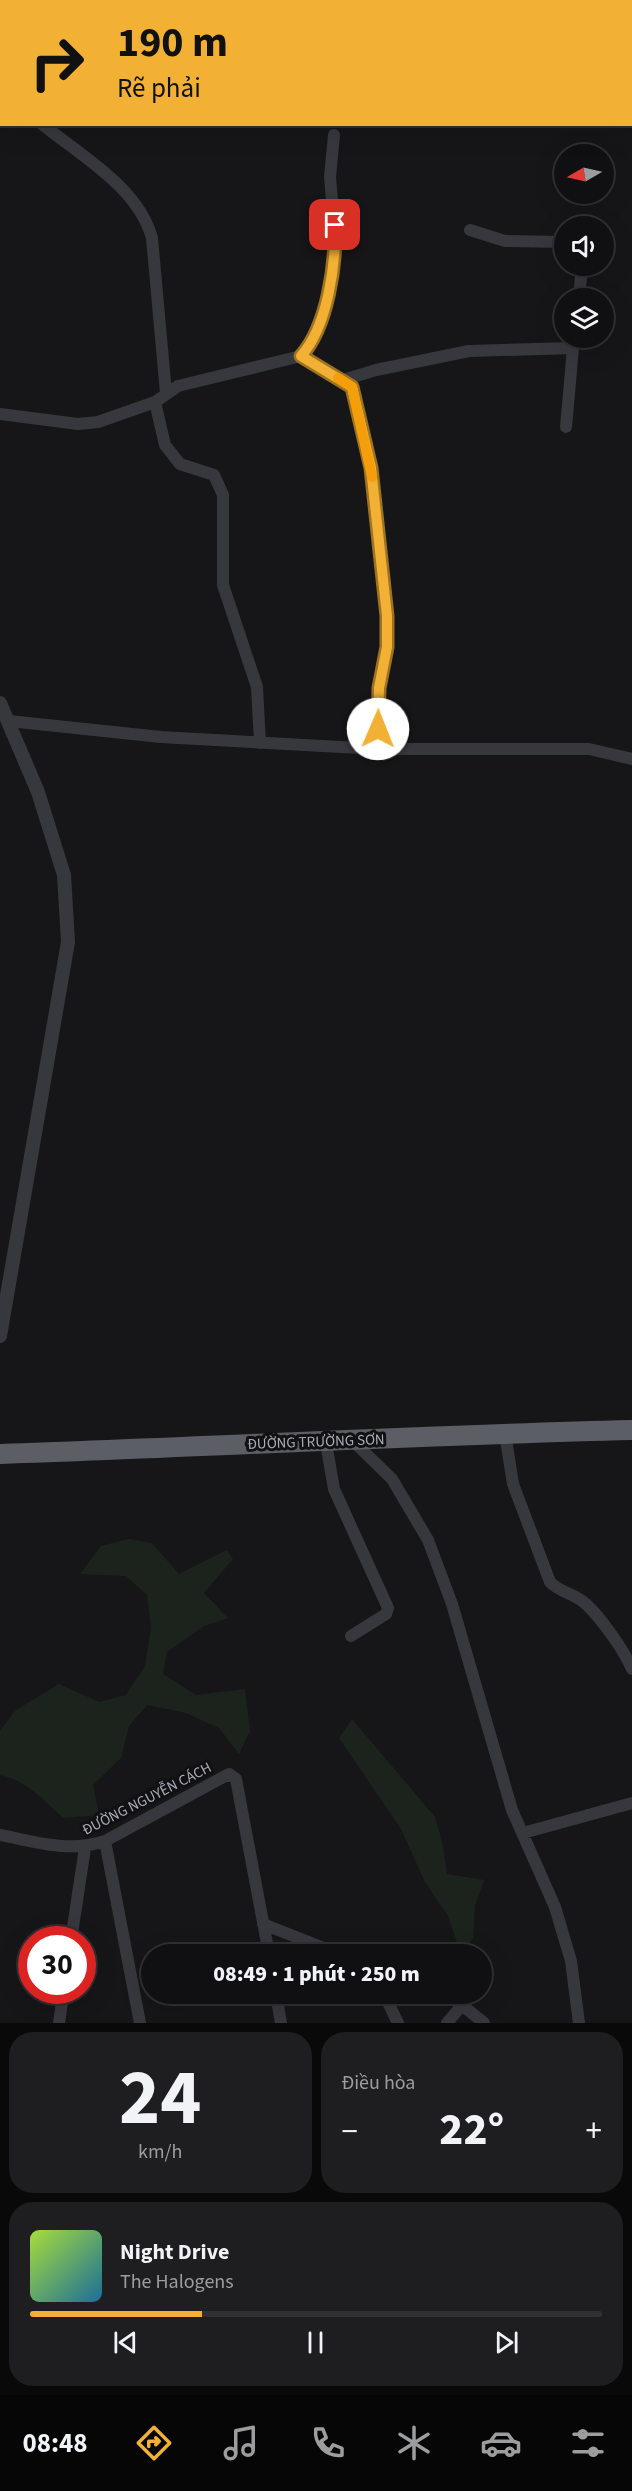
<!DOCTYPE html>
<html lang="vi">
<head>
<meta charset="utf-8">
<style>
  body { margin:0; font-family:"Source Sans 3",sans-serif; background:#1e1e20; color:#f1f3f6; height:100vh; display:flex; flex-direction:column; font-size:22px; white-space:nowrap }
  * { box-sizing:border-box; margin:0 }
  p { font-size:20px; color:#9c9d9f }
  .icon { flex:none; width:33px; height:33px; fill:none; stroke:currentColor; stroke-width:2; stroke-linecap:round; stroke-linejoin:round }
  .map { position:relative; height:2023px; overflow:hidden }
  .panel { display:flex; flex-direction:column; gap:9px; padding:9px; background:#09090a; flex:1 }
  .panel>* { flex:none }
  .banner { position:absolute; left:0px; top:0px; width:633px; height:126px; box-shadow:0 6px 24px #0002,0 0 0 2px #303032; background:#f2b134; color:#111; overflow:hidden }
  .needle { width:39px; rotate:261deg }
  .tools { position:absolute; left:554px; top:144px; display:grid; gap:12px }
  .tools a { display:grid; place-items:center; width:60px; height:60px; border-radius:50%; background:#101012; box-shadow:0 6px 24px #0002,0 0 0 2px #303032; font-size:30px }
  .speed { position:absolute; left:18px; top:1926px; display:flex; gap:12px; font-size:30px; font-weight:700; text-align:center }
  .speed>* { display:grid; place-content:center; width:78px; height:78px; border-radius:50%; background:#101012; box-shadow:0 6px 24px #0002,0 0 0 2px #303032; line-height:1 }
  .speed .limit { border:9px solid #d22; background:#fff; color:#111 }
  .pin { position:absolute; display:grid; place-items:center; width:51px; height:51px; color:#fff; margin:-26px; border-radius:12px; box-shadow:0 3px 9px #0006 }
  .me { position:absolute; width:66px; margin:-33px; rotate:1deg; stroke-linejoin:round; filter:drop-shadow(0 0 4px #0008) }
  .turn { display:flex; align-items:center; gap:21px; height:126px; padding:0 18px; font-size:27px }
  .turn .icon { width:78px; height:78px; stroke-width:2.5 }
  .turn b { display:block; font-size:42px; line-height:51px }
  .big { font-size:45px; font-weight:800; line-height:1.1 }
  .panel .tile { flex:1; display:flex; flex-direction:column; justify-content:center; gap:9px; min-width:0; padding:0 21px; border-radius:24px; background:#1e1e20 }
  .panel .dial { align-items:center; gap:0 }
  .dial b { font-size:78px; line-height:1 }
  .song { display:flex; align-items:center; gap:18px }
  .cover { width:72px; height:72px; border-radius:9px; background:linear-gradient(135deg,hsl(80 70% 55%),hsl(200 70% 35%)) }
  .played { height:6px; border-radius:3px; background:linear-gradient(90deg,#f2b134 30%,#303032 30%) }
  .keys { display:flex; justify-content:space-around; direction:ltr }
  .heat { display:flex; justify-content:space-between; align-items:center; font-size:33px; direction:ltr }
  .panel .tiles { flex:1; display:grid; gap:9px; grid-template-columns:1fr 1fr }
  .tile:last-child { grid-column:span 2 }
  .trip { position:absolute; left:141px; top:1944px; width:351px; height:60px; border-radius:30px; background:#101012; box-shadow:0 6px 24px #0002,0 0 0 2px #303032; font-weight:800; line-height:60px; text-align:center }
  .menu { display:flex; height:96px; justify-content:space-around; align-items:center; background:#060607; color:#9c9d9f }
  .menu .icon { width:42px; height:42px }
  .menu .selected { color:#f2b134 }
  .menu b { font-size:27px; color:#f1f3f6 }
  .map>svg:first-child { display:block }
</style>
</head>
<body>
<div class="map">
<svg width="632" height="2023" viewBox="0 0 632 2023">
  <rect width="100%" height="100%" fill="#161618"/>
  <path fill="#1c231d" d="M129,1539l23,4 27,31 48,-24 6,9 -29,34 24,25 -24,8 -37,26 -4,22 33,21 49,-6 5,42 -11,23 -20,-26 -33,-15 -39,-8 -18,21 -8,32 -28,27 6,30 -36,3c-18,-17 -37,-38 -63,-43v-45l16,-20 43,-26 40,18 27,-7 19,-29 6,-39 -4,-32 -21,-19 -46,-2 21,-28z
    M352,1719l83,98 7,24 5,33 37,6 -9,25 -2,33 -12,16 -13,-38 -23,-34 -24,-53 -62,-91z"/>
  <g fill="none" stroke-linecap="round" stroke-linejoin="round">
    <path stroke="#3d3f44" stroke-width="2" stroke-dasharray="3 4.5" stroke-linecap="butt" d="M343,2v-2"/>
    <path stroke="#37383d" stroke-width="12" d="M0,96h2
      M42,124c39,32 96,63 110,114l14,155
      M470,230l35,11 59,1
      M579,298l3,-32
      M301,356l51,32 19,79 16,149v31l-8,41 -1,61
      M343,380l33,-10 93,-19 104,-3 2,-10
      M155,402l10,43 15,19 34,11 9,20v90l34,102 3,56
      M0,414l78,10 20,-2 57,-20 23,-16 123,-30 8,-9 18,-46 9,-54 -6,-70 4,-42
      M566,427l7,-79
      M9,721l152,16 217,12h211l43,10
      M505,1433l8,51 37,98c10,11 25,11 36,22 15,14 38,46 46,65
      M353,1441l39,38 36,61 24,64 60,206 43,97 16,54 8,62
      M326,1443l8,46 54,119 -2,6 -35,22
      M523,1833l109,-30
      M0,1835c36,7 69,18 105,6l124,-67 7,5 33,175
      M105,1841l35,182
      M263,1924l76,30
      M71,1940l14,-92
      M276,1994l5,29
      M384,1994l14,29
      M59,2023l5,-33
      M447,2023l15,-18 22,18"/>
    <path stroke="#37383d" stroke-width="14" d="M0,703l38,89 26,83 4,67 -68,394"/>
    <path stroke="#5b5e65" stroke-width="20" d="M0,1454c211,-7 421,-19 632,-24"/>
  </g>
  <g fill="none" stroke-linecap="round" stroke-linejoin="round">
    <defs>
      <path id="route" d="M335,225c1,39 -7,101 -34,131l51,31 19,81 16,148v31l-8,41 -1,41"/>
    </defs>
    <use href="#route" stroke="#9d7322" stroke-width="15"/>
    <use href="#route" stroke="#f2b134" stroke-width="10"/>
    <path stroke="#f59e0b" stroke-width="10" d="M338,378l14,9 20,90"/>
  </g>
  <g text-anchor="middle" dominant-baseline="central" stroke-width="6" stroke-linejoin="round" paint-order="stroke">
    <g font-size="15" fill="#a8adb8" stroke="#111113">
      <text transform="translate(316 1442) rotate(-2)">ĐƯỜNG TRƯỜNG SƠN</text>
      <text transform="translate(147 1799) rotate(-27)">ĐƯỜNG NGUYỄN CÁCH</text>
    </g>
  </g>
</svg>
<div class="tools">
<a><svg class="needle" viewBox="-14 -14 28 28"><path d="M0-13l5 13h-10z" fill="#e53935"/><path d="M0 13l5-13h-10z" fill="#9c9d9f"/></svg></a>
<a><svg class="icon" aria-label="sound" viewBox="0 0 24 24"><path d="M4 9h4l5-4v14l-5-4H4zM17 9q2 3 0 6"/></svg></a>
<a><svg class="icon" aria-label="layers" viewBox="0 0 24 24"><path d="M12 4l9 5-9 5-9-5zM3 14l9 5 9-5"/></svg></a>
</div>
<div class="speed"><div class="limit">30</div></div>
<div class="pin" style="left:335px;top:225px;background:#d93025"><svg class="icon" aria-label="arrive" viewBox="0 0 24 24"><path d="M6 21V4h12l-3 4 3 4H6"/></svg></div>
<svg class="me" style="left:378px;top:729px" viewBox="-20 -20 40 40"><circle r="19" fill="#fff"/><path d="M0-13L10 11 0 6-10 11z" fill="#f2b134"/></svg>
<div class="trip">08:49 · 1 phút · 250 m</div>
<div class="banner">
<div class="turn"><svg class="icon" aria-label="right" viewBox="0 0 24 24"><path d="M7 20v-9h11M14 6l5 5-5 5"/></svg><div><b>190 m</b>Rẽ phải</div></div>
</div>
</div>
<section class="panel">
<div class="tiles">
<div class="tile dial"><b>24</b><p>km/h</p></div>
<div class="tile"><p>Điều hòa</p>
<div class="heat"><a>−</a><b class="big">22°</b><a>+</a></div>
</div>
<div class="tile">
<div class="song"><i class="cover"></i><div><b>Night Drive</b><p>The Halogens</p></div></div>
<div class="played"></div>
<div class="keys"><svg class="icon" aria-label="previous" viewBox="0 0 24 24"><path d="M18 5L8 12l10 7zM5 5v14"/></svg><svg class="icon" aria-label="pause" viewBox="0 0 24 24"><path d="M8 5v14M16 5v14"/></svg><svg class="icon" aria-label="next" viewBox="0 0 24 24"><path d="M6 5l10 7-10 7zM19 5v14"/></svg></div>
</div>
</div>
</section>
<nav class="menu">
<b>08:48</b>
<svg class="icon selected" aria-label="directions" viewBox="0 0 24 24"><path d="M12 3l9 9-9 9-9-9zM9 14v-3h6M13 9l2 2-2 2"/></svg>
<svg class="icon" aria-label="music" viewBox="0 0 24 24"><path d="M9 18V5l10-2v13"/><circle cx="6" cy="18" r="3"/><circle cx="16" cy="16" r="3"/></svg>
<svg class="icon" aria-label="phone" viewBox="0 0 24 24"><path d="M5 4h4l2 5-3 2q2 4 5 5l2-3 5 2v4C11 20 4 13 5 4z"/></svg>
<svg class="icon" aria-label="climate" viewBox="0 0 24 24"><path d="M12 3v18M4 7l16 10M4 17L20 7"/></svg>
<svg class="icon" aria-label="car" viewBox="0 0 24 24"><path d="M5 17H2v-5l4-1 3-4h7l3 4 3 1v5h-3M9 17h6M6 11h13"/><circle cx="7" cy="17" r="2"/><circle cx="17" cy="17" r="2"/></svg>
<svg class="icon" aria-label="filters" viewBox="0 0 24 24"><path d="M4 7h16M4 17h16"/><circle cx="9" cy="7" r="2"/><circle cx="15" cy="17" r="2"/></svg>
</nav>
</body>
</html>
